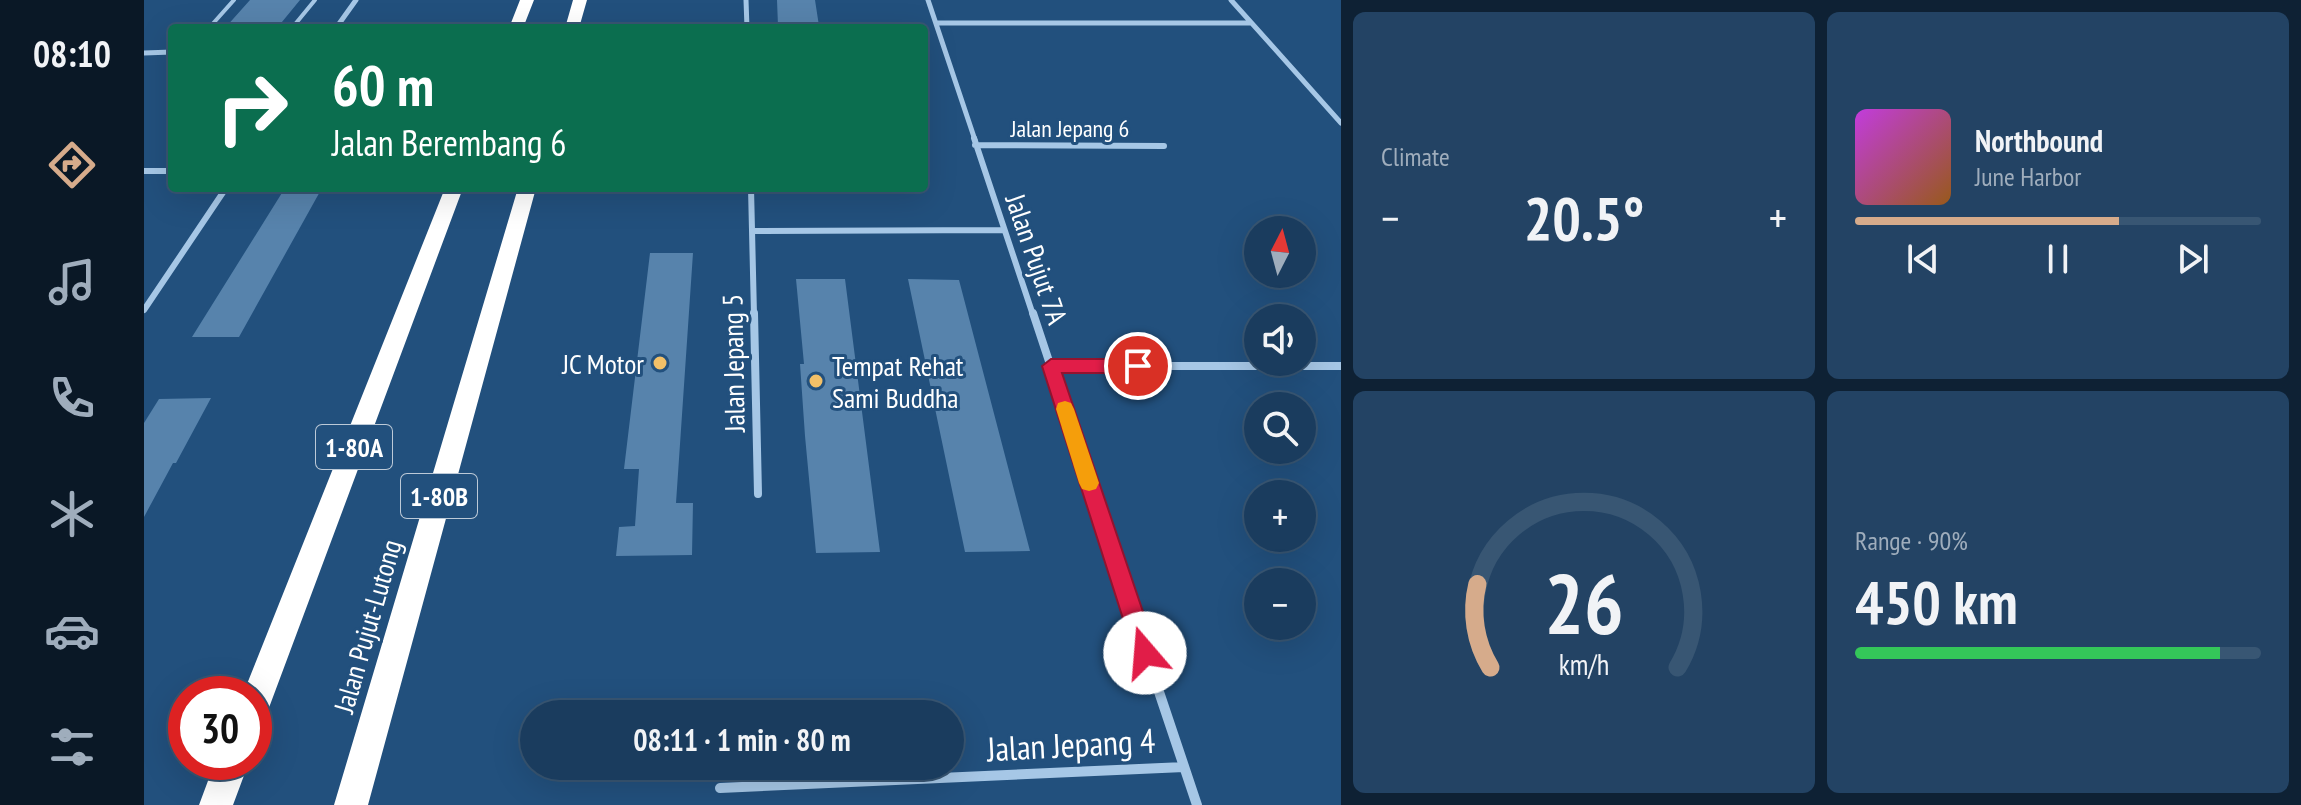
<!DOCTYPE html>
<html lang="en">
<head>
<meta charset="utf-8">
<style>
  body { margin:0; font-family:"PT Sans Narrow",sans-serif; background:#234364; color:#f1f3f6; height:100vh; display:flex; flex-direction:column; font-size:30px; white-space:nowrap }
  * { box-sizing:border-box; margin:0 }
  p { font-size:26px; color:#9fadbc }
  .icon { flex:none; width:44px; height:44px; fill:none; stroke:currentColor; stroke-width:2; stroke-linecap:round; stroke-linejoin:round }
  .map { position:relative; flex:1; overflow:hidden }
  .drawer { display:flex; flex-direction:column; gap:12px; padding:12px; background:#0e2134; width:960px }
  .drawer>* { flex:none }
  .top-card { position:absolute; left:24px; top:24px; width:760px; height:168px; border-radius:8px; box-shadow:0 8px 32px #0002,0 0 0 2px #385673; background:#0b6e4f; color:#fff; overflow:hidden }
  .needle { width:52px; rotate:6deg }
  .tools { position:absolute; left:1100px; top:216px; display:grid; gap:16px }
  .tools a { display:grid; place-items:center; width:72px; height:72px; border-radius:50%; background:#1a3c5e; box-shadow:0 8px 32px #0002,0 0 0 2px #385673; font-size:40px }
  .speed { position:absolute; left:24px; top:676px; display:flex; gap:16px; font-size:40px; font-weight:700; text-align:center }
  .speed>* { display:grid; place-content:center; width:104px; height:104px; border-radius:50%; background:#1a3c5e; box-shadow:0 8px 32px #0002,0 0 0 2px #385673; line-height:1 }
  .speed .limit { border:12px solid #d22; background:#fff; color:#111 }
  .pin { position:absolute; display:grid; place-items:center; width:68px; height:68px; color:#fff; margin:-34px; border:4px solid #fff; border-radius:50%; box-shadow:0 2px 8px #0007 }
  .me { position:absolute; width:88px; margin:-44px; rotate:342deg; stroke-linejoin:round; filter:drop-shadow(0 0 6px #0008) }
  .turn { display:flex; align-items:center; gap:28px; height:168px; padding:0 32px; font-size:36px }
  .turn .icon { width:104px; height:104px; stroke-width:2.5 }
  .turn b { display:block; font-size:56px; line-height:68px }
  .big { font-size:60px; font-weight:800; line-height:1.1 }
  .drawer .card { flex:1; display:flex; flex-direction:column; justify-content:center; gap:12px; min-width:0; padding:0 28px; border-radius:12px; background:#234364 }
  .drawer .dial { align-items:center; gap:0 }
  .dial svg { height:208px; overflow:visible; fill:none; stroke:#385673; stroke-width:7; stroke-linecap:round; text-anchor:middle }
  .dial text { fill:#f1f3f6; stroke:none }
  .song { display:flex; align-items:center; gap:24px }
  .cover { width:96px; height:96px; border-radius:12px; background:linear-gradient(135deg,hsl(290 70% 55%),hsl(30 70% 35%)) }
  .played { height:8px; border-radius:4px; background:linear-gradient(90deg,#d6ab8b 65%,#385673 65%) }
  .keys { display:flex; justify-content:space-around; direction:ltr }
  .heat { display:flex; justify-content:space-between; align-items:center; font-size:44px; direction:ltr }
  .charge { height:12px; border-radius:6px; background:linear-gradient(90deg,#34c759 90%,#385673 0) }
  .drawer .tiles { flex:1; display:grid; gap:12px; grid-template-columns:repeat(2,1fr) }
  .trip { position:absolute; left:376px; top:700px; width:444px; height:80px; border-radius:40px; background:#1a3c5e; box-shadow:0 8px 32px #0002,0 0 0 2px #385673; font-weight:800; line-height:80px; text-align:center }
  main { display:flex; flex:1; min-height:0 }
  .menu { display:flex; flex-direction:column; width:144px; justify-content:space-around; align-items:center; background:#0a1826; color:#9fadbc }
  .menu .icon { width:56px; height:56px }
  .menu .selected { color:#d6ab8b }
  .menu b { font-size:36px; color:#f1f3f6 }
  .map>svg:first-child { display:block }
</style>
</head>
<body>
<main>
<nav class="menu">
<b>08:10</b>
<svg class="icon selected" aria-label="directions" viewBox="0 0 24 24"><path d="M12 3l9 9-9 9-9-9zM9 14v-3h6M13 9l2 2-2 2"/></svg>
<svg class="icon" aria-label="music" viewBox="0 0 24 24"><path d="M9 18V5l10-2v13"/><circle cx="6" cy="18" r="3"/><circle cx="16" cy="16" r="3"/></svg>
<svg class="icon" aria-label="phone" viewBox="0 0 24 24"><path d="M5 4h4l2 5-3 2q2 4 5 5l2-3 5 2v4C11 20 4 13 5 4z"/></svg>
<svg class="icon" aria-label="climate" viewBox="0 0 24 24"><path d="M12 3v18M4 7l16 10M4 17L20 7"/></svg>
<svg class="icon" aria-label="car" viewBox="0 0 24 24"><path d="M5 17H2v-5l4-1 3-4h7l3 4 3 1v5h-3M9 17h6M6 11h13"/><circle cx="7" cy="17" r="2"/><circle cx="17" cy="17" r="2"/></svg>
<svg class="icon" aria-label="filters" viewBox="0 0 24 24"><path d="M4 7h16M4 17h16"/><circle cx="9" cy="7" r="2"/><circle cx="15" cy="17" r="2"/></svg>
</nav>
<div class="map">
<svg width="1197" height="805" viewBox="0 0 1197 805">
  <rect width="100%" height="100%" fill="#22507d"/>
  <path fill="#5783ac" d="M106,0h50l-23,28h-52z
    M633,0h38l4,26h-41z
    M141,188h37l-83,149h-47z
    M506,253h43l-17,250h17l-1,52 -76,1 3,-29 16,-1 4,-57h-15z
    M652,279h49l35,273 -64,1 -11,-117 -5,-72h4z
    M764,279l51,1 71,271 -65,1z
    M67,398l-35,65h-3l-29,54v-94l15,-24z"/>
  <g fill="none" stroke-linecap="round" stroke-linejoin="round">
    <path stroke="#a6c7e6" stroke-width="4" d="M65,28l25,-28
      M148,28l23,-28"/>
    <path stroke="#a6c7e6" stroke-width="5" d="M602,0l1,28
      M784,0l47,140
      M1087,0l110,123
      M792,23h315
      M192,28l20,-28
      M0,53l28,-1"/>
    <path stroke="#a6c7e6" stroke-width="6" d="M830,138l59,177
      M831,145l189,1
      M0,171h28
      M607,188l3,127
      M609,231l250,-1
      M0,310l82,-122"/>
    <path stroke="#a6c7e6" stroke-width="8" d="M610,313l4,181
      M889,313l73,220
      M907,366h290"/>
    <path stroke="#a6c7e6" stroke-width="10" d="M961,531l92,274
      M576,788l464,-21"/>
    <path fill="#fff" fill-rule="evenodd" d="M376,0h14l-11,28h-14z
      M429,0h14l-8,28h-14z
      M301,188h18l-193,517 -5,11 -11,5v-27h-11z
      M374,188h18l-168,617h-34z
      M71,762h34l-16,43h-34z"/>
  </g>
  <path fill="#e11d48" stroke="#92132f" stroke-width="2" d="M907,359h87l9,7 -9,7h-76l95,280 -3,9 -9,3 -8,-3 -3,-9 -92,-287z"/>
  <path fill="#f59e0b" d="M921,401l6,2 3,6 25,74 -3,6 -7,2 -7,-2 -3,-6 -23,-74 2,-6z"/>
  <g fill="#f2c068" stroke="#22507d" stroke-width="3">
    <circle cx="516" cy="363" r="8"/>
    <circle cx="672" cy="381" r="8"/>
  </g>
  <g text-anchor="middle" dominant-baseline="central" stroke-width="6" stroke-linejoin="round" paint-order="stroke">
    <g font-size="24" fill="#fff" stroke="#22507d">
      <text x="926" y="128">Jalan Jepang 6</text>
    </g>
    <g fill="#22507d" stroke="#bdcad8" stroke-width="2">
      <rect x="172" y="425" width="76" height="44" rx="6"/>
      <rect x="257" y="474" width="76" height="44" rx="6"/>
    </g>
    <g font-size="26" font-weight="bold" fill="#fff">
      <text x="210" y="447">1-80A</text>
      <text x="295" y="496">1-80B</text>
    </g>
    <g font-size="28" fill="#fff" stroke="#22507d">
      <text transform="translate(893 259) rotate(71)">Jalan Pujut 7A</text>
      <text transform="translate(589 363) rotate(-91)">Jalan Jepang 5</text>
      <text transform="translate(223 626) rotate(-74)">Jalan Pujut-Lutong</text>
    </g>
    <g font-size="28" fill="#fff" stroke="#22507d" text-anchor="end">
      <text x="500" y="363">JC Motor</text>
      <text x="688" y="365" text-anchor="start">Tempat Rehat<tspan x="688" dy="32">Sami Buddha</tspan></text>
    </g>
    <g font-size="34" fill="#fff" stroke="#22507d">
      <text transform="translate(927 744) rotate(-3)">Jalan Jepang 4</text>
    </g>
  </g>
</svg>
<div class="tools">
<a><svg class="needle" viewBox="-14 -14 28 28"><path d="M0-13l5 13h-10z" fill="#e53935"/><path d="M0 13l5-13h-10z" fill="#9fadbc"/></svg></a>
<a><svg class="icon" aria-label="sound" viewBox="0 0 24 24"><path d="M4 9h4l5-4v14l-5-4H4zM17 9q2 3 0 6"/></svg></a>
<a><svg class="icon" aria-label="search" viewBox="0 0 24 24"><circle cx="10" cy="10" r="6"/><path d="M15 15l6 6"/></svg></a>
<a>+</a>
<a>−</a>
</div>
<div class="speed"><div class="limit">30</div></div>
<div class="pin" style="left:994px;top:366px;background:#d93025"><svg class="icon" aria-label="arrive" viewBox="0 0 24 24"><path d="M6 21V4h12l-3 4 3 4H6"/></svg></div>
<svg class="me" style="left:1001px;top:653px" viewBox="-20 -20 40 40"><circle r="19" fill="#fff"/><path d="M0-13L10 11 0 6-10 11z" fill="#e11d48"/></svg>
<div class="trip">08:11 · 1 min · 80 m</div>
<div class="top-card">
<div class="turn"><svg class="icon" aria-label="right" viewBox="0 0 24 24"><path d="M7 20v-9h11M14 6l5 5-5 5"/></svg><div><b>60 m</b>Jalan Berembang 6</div></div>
</div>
</div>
<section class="drawer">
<div class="tiles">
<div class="card"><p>Climate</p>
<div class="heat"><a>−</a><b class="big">20.5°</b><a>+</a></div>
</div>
<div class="card">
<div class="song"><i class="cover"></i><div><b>Northbound</b><p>June Harbor</p></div></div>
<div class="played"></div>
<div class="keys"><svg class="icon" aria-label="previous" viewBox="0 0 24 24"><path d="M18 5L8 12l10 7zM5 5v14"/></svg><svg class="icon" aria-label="pause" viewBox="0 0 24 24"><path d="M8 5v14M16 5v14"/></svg><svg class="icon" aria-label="next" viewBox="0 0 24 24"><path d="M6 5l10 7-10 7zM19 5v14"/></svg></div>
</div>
<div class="card dial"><svg viewBox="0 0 100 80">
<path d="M14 69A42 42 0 1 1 86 69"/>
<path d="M14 69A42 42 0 0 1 9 37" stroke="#d6ab8b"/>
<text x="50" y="56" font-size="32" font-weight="700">26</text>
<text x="50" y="72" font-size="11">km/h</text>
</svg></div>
<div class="card"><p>Range · 90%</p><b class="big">450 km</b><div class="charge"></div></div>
</div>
</section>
</main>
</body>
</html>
